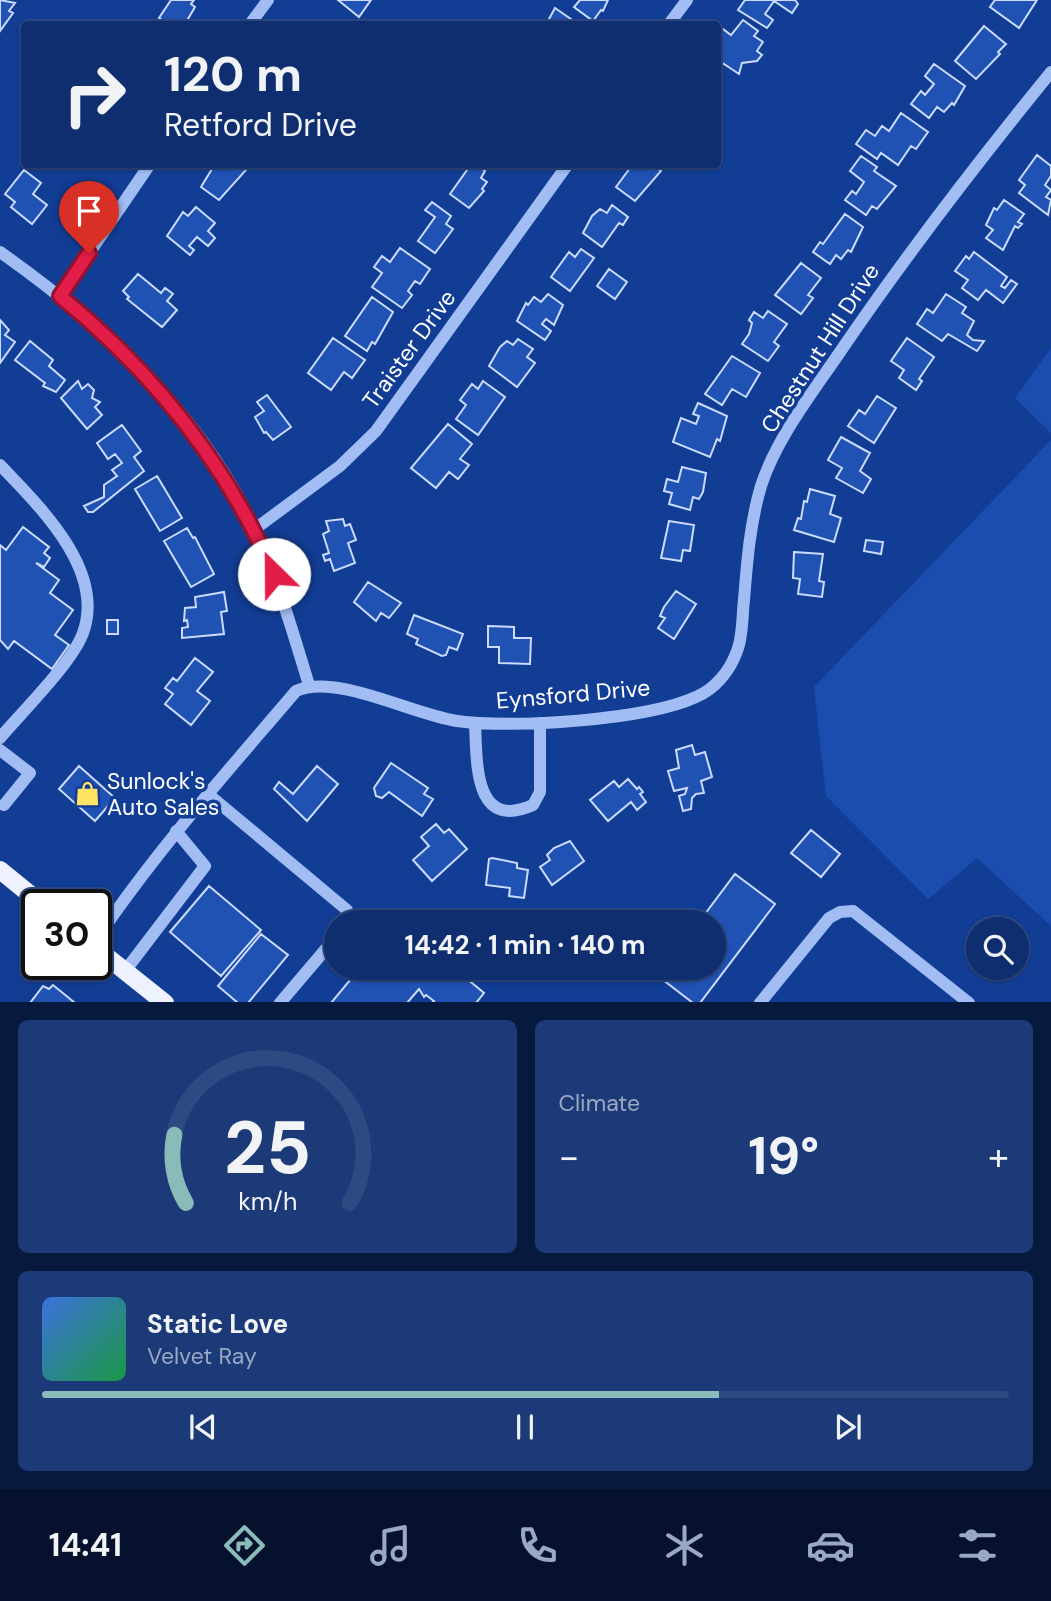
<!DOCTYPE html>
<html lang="en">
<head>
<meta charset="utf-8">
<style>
  body { margin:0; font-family:"DM Sans",sans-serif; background:#1c3a78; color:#f1f3f6; height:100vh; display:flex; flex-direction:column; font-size:26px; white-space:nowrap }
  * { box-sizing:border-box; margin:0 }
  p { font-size:23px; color:#9ba8c3 }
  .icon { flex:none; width:38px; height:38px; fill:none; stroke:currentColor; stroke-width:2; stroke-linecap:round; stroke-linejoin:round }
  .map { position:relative; height:1002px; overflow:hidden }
  .panel { display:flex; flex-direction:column; gap:18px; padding:18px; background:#08193e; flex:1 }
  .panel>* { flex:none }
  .hud { position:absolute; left:21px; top:21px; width:700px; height:147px; border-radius:7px; box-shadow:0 2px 5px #0004,0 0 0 2px #2e4a83; background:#0e2e70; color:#f1f3f6; overflow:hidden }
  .fabs { position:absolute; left:966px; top:917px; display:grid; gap:14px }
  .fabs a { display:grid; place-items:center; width:63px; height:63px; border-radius:50%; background:#0e2e70; box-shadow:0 2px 5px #0004,0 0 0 2px #2e4a83; font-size:35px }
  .speed { position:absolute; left:21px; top:889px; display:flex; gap:14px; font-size:35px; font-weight:700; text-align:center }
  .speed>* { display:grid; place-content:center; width:91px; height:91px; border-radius:50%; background:#0e2e70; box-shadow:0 2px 5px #0004,0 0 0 2px #2e4a83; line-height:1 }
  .speed .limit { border:4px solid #111; border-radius:10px; background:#fff; color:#111 }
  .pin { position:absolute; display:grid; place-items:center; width:60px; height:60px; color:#fff; margin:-72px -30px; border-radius:50% 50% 50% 0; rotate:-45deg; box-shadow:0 0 7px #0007 }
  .pin .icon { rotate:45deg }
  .me { position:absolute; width:77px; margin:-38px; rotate:337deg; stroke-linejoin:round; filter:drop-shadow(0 0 5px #0008) }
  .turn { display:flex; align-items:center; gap:24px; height:147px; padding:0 28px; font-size:32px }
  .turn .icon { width:91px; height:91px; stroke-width:2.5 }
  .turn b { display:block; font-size:49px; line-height:60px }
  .big { font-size:52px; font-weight:700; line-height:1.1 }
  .panel .widget { flex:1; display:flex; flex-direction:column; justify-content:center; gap:10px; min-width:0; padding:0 24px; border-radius:10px; background:#1c3a78 }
  .panel .dial { align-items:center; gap:0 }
  .dial svg { height:182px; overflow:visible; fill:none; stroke:#2e4a83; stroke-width:7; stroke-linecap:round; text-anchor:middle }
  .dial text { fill:#f1f3f6; stroke:none }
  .song { display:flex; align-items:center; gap:21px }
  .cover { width:84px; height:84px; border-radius:10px; background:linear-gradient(135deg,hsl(220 70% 55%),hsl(140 70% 35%)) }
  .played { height:7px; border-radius:4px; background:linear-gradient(90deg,#8bbbb9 70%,#2e4a83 70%) }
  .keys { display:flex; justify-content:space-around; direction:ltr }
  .heat { display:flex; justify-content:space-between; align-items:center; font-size:38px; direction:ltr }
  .panel .tiles { flex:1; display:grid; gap:18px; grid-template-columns:1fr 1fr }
  .widget:last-child { grid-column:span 2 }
  .trip { position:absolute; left:324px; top:910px; width:402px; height:70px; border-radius:35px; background:#0e2e70; box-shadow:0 2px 5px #0004,0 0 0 2px #2e4a83; font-weight:700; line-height:70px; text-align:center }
  .tab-bar { display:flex; height:112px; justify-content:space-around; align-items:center; background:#06122d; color:#9ba8c3 }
  .tab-bar .icon { width:49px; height:49px }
  .tab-bar .selected { color:#8bbbb9 }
  .tab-bar b { font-size:32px; color:#f1f3f6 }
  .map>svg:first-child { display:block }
</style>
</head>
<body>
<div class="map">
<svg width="1051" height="1003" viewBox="0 0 1051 1003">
  <rect width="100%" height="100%" fill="#123d95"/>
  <path fill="#1a4daf" d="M1051,348v85l-36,-35z
    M1051,440v486l-74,-68 -49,41 -102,-103 -12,-109z"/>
  <path fill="#2052b4" stroke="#cadbfd" stroke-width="2" d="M0,0l15,3 -6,8 4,2 -13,18z
    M171,0h23l-3,4 4,3 -10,17h-17l-9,-6z
    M338,0h33l-12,17z
    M580,0h28l-5,11 -2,-1 -8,11 -19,-14z
    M745,0h50l3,4 -6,9 -18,-12 -9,13 8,6 -6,8 -29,-18z
    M995,0h42l-18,28 -29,-21z
    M555,8l23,16h-25l-5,-3z
    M743,20l15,11 -4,5 9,6 -6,9 5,4 -5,6 -15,2 -3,11 -21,-14v-32l1,-2 12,9z
    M984,26l22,18 -8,8 2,2 -24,25 -21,-18z
    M934,64l31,22 -11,19 -2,-2 -8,9 -7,-5 -8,11 -18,-14 10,-13 4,4 9,-11 -9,-8z
    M901,113l27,19 -12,17 -5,-3 -13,19 -17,-12 -4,6 -21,-15 10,-14 9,6 7,-10 7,5z
    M1037,155l14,11v10l-6,9 6,5 -5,7 5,3 -3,15 -29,-22 6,-8 -6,-5z
    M861,156l16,11 -3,4 22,15 -19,23 -5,-3 -6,9 -21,-15 7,-9 4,3 8,-12 -14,-11z
    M215,164l8,4 3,-4h12l8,6 -27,30 -18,-13z
    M466,164h10l9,7 -4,7 6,4 -5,7 2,2 -15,17 -19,-14 17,-24 -3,-2z
    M633,164l7,4 12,-4 9,7 -26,30 -19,-14z
    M24,170l17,13 -8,11 14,11 -15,19 -21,-17 4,-5 -10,-8z
    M1004,200l20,14 -6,8 4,2 -4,4 -3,-2 -12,24 -17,-12 7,-8 -7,-5 8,-17 3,2z
    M432,202l19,14 -5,8 7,5 -18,24 -17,-12 17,-24 -10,-7z
    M612,205l16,12 -5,8 -4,-2 -17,24 -19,-14 9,-17 8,-7 7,4z
    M196,207l19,16 -7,8 7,7 -7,8 -11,-9 -8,9 5,4 -4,5 -23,-19 16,-24 5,4z
    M845,214l18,13 -12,25 -3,-2 -7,9 -5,-4 -6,9 -17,-12 7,-10 3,2z
    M400,248l30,21 -10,15 -5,-3 -7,10 4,4 -10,13 -30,-21 10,-14 -8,-6 8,-11 8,6z
    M581,249l13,9 -24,33 -19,-14 18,-25 6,5z
    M974,252l33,25 -6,9 4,2 6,-8 6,4 -14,19 -17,-13 -8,10 -16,-12 6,-8 -13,-9 11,-15 3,3z
    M801,263l20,15 -13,17 5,3 -12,16 -26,-19z
    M609,269l18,13 -12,17 -18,-13z
    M138,274l23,19 4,-5 8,6 -6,7 10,9 -15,17 -35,-28 2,-2 -6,-6z
    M548,294l15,11 -9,20 -8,-6 -4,5 9,7 -6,9 -28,-19 9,-18 2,2 6,-8 7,5z
    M946,294l20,13 -4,6 12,8 -7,14 6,5 11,1 -7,10 -29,-17 -6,7 -25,-17 10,-15 6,4z
    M372,297l21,15 -18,32 -3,-2 -5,9 -22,-15z
    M768,311l19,13 -13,18 5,4 -11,15 -26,-17 7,-10 3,-11 -3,-3 5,-8 9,6z
    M0,320l9,10 -4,5 10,7 -15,21z
    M333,338l32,22 -13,18 -8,-6 -13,18 -23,-17z
    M907,338l27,19 -15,22 3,2 -6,9 -17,-12 5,-8 -13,-9z
    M518,339l15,10 -6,8 8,6 -18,24 -28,-21 11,-19 7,-6 6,4z
    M30,341l23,19 -4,6 16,14 -9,12 -13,-6 2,-3 -30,-23z
    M732,356l28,17 -14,24 -14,-8 -10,16 -17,-11z
    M78,381l4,8 6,-5 6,6 -2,8 8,4 -5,5 7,8 -15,14 -26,-31z
    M483,381l22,16 -27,38 -22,-16 10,-14 -6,-5 12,-16 6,5z
    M267,395l24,32 -18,13 -7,-8 -2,1 -9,-16 9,-6 -7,-9z
    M877,396l19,12 -22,35 -26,-17 11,-16 6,4z
    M698,403l29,13 -7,25 -3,-2 -7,18 -37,-15 8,-24 15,6 3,-8 -6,-2z
    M448,424l24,20 -12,15 9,6 -11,14 -9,-7 -13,16 -25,-20z
    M122,425l19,26 -7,6 10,14 -51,41h-5l-4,-6 20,-9v-12l13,-9 -5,-6 10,-7 -7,-9 -7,5 -11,-16z
    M841,437l29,16 -10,18 11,8 -8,14 -27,-15 6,-10 -14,-8z
    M682,467l24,6 -3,19 -4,7 -6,-2 -3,13 -21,-6 3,-11 -8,-2 3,-12 11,3z
    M157,476l25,42 -22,13 -25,-42z
    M810,489l25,7 -5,18 11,4 -7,24 -40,-12 4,-12 3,1 3,-18 3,1z
    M343,519l2,7 5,-2 6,16 -8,3 7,20 -21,8 -4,-12 -5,2 -2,-6 6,-2 -6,-19 6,-3 -3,-10z
    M669,521l25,4 -4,26 -7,-1 -2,11 -20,-3z
    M23,527l26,20 -5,6 6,5 -6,9 -8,-4 23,17 -9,13 23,17 -18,25 14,10 -17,24 -38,-28 -6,8 -8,-9v-95l6,5z
    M187,528l6,10 2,-1 19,37 -23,13 -27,-46z
    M866,540l17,2 -2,12 -17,-3z
    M794,552l29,2 -4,27 5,1 -2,15 -24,-3 2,-15 -7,-1z
    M368,582l33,21 -12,15 -8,-5 -5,8 -22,-19z
    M676,591l20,13 -22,35 -16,-11 7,-10 -5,-2 4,-9z
    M224,592l3,19 -6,1 3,22 -42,4v-10l6,-1 -1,-7 -3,1 1,-13 11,-1 -1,-10z
    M414,615l49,19 -6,16 -8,-3 -3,8 -4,1 -26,-12 2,-5 -11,-5z
    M107,620h11v14h-11z
    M488,626l26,1v11h17l-1,26 -31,-1v-16h-11z
    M195,658l18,14 -16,19 13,10 -19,24 -26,-21 8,-10 -8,-6 8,-10 4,3z
    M692,745l3,10 10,-3 7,25 -11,4 3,12 -8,1 -4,4 -1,11 -8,2 -4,-15 6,-2 2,-6 -13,3 -6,-20 11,-3 -3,-18z
    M391,763l37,25 -4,6 9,5 -11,17 -33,-24 -7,6 -6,-2 -2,-8z
    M79,766l36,32 -20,23 -36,-32z
    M317,766l21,18 -31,37 -33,-32 5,-7 14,12z
    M628,779l9,10 2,-2 4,5 -3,2 6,8 -9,8 -6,-8 -23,19 -18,-21 24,-19 5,6z
    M436,824l8,9 5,-4 18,20 -35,32 -19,-21 16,-14 -8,-9z
    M811,830l29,24 -19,23 -30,-24z
    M570,841l14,20 -32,24 -12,-18 10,-7 -3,-5 7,-7z
    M492,858l25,5v5l11,2 -4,28 -15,-2 1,-8 -24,-3 3,-26z
    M735,874l40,30 -75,99h-7l-35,-27 6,-8h50v-46h-15z
    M209,886l52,44 -40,46 -51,-44z
    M261,934l27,21 -40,48h-10l-20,-17z
    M360,968h94l30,25 -8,10h-44l2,-2 -8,-6 -2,2 -5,-8 -12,14h-76z
    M53,985l22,18h-45l13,-17 6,3z"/>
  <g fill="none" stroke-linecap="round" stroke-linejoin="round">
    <path stroke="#a2bdf3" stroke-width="12" d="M250,24l18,-24
      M669,24l18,-24
      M0,252c102,72 202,162 255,278 23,50 38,103 54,155
      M60,296l90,-132
      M0,465c39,41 106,105 83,168 -11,30 -61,79 -83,105
      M255,529l85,-63 36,-35 192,-267
      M475,723c2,38 -2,109 58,82l7,-13v-69
      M0,750l30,23 -26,32
      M208,794l139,116 1,12
      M96,940c60,-89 131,-168 200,-249 40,-18 115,23 161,30 54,8 189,-1 239,-24 19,-8 34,-26 41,-46 6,-14 5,-35 7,-51 3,-38 6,-77 17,-114 15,-47 51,-93 79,-134 66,-97 137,-189 211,-280
      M125,971l80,-105 -29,-35
      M280,1003l56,-66
      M760,1003l69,-85 11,-6 13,-1 116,92"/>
    <path stroke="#eef2ff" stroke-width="18" d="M0,870l43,35
      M96,948l69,55"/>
  </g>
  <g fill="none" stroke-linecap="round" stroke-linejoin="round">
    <defs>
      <path id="route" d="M89,253l-29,43c93,76 166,166 214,278"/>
    </defs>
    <use href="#route" stroke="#92132f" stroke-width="18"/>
    <use href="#route" stroke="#e11d48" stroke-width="12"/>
  </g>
  <defs>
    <symbol id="shop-bare" viewBox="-9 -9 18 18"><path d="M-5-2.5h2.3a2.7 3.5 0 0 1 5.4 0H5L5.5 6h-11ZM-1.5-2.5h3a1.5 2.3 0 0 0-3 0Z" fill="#ffe364" stroke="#123d95" stroke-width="2.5" paint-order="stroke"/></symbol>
  </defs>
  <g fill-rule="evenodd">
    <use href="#shop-bare" x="70" y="776" width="35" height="35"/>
  </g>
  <g text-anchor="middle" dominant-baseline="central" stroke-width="7" stroke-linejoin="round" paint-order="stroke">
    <g font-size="23" fill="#fff" stroke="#123d95">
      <text transform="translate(820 348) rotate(-57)">Chestnut Hill Drive</text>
      <text transform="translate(409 349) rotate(-54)">Traister Drive</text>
      <text transform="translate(573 694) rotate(-5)">Eynsford Drive</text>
    </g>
    <g font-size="23" fill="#fff" stroke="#123d95" text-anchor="start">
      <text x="107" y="781">Sunlock's<tspan x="107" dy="26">Auto Sales</tspan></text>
    </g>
  </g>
</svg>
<div class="fabs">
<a><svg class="icon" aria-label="search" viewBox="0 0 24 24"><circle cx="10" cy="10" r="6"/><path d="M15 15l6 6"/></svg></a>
</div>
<div class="speed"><div class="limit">30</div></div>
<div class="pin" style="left:89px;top:253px;background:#d93025"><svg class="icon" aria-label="arrive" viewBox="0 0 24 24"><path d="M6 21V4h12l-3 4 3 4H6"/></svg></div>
<svg class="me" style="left:274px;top:574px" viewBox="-20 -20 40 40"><circle r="19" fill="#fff"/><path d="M0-13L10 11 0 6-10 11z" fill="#e11d48"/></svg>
<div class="trip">14:42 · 1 min · 140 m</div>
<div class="hud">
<div class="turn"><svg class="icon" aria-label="right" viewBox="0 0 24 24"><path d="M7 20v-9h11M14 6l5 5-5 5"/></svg><div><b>120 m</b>Retford Drive</div></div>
</div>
</div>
<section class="panel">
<div class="tiles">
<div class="widget dial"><svg viewBox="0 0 100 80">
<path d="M14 69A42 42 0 1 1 86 69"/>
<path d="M14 69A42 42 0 0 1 9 39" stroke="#8bbbb9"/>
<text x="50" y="56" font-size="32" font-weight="700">25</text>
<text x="50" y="72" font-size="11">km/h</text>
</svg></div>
<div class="widget"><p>Climate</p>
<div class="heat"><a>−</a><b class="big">19°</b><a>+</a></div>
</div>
<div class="widget">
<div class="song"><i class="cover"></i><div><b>Static Love</b><p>Velvet Ray</p></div></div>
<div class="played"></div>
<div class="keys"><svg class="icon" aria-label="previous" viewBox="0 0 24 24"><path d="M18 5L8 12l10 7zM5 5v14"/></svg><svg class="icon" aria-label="pause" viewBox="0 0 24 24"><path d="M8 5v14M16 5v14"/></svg><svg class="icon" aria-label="next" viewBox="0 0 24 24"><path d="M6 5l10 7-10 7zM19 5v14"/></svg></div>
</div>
</div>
</section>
<nav class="tab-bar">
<b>14:41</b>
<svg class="icon selected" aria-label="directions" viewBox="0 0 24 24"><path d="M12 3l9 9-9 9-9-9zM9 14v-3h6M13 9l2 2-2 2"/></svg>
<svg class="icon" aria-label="music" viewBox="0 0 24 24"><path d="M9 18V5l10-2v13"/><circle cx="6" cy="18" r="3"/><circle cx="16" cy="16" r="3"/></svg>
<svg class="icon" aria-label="phone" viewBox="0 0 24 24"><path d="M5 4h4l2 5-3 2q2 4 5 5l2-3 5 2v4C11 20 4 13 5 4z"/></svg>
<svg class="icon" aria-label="climate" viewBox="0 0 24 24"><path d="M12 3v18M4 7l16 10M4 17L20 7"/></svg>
<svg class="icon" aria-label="car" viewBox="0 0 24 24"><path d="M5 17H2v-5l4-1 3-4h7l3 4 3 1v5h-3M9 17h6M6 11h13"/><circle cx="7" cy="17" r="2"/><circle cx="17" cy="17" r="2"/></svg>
<svg class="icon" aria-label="filters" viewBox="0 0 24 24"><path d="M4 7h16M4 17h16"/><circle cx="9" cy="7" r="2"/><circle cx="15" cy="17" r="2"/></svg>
</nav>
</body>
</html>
